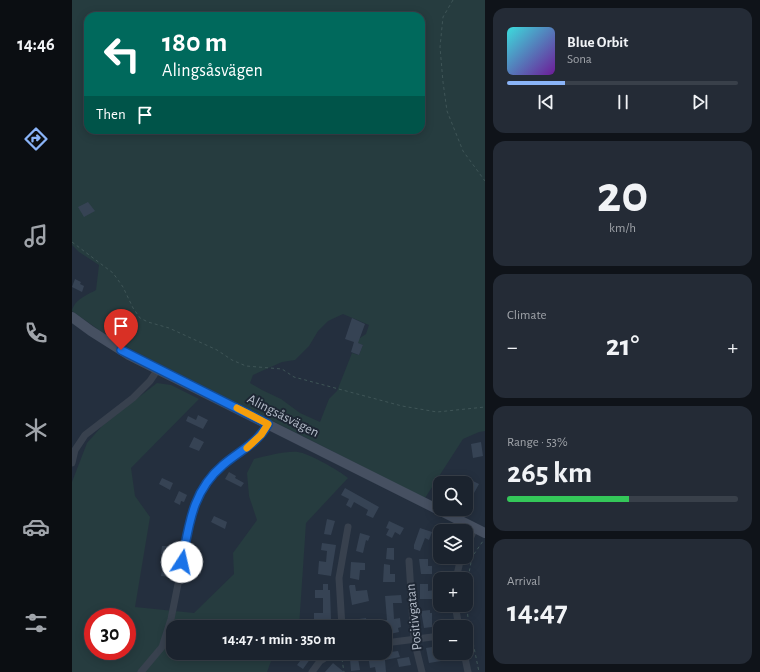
<!DOCTYPE html>
<html lang="en">
<head>
<meta charset="utf-8">
<style>
  body { margin:0; font-family:"Alegreya Sans",sans-serif; background:#242b36; color:#f1f3f6; height:100vh; display:flex; flex-direction:column; font-size:15px; white-space:nowrap }
  * { box-sizing:border-box; margin:0 }
  p { font-size:13px; color:#a0a4aa }
  .icon { flex:none; width:22px; height:22px; fill:none; stroke:currentColor; stroke-width:2; stroke-linecap:round; stroke-linejoin:round }
  .map { position:relative; flex:1; overflow:hidden }
  .details { display:flex; flex-direction:column; gap:8px; padding:8px; background:#0f1319; width:275px }
  .details>* { flex:none }
  .guide { position:absolute; left:12px; top:12px; width:341px; height:122px; border-radius:12px; box-shadow:0 2px 10px #0003,0 0 0 1px #39404a; background:#00695c; color:#fff; overflow:hidden }
  .tools { position:absolute; left:361px; top:476px; display:grid; gap:8px }
  .tools a { display:grid; place-items:center; width:40px; height:40px; border-radius:8px; background:#1b232e; box-shadow:0 2px 10px #0003,0 0 0 1px #39404a; font-size:20px }
  .speed { position:absolute; left:12px; top:608px; display:flex; gap:8px; font-size:20px; font-weight:700; text-align:center }
  .speed>* { display:grid; place-content:center; width:52px; height:52px; border-radius:50%; background:#1b232e; box-shadow:0 2px 10px #0003,0 0 0 1px #39404a; line-height:1 }
  .speed .limit { border:6px solid #d22; background:#fff; color:#111 }
  .pin { position:absolute; display:grid; place-items:center; width:34px; height:34px; color:#fff; margin:-41px -17px; border-radius:50% 50% 50% 0; rotate:-45deg; box-shadow:0 0 4px #0007 }
  .pin .icon { rotate:45deg }
  .me { position:absolute; width:44px; margin:-22px; rotate:10deg; stroke-linejoin:round; filter:drop-shadow(0 0 3px #0008) }
  .turn { display:flex; align-items:center; gap:14px; height:84px; padding:0 12px; font-size:18px }
  .turn .icon { width:52px; height:52px; stroke-width:2.5 }
  .turn b { display:block; font-size:28px; line-height:34px }
  .then { display:flex; align-items:center; height:38px; padding:0 12px; background:#0003; gap:8px; font-size:15px }
  .big { font-size:30px; font-weight:700; line-height:1.1 }
  .details .tile { flex:1; display:flex; flex-direction:column; justify-content:center; gap:6px; min-width:0; padding:0 14px; border-radius:12px; background:#242b36 }
  .details .dial { align-items:center; gap:0 }
  .dial b { font-size:52px; line-height:1 }
  .song { display:flex; align-items:center; gap:12px }
  .cover { width:48px; height:48px; border-radius:6px; background:linear-gradient(135deg,hsl(180 70% 55%),hsl(280 70% 35%)) }
  .played { height:4px; border-radius:2px; background:linear-gradient(90deg,#8ab4f8 25%,#39404a 25%) }
  .keys { display:flex; justify-content:space-around; direction:ltr }
  .heat { display:flex; justify-content:space-between; align-items:center; font-size:22px; direction:ltr }
  .charge { height:6px; border-radius:3px; background:linear-gradient(90deg,#34c759 53%,#39404a 0) }
  .trip { position:absolute; left:94px; top:620px; width:226px; height:40px; border-radius:12px; background:#1b232e; box-shadow:0 2px 10px #0003,0 0 0 1px #39404a; font-weight:700; line-height:40px; text-align:center }
  main { display:flex; flex:1; min-height:0 }
  .tab-bar { display:flex; flex-direction:column; width:72px; justify-content:space-around; align-items:center; background:#0b0e12; color:#a0a4aa }
  .tab-bar .icon { width:28px; height:28px }
  .tab-bar .on { color:#8ab4f8 }
  .tab-bar b { font-size:18px; color:#f1f3f6 }
  .map>svg:first-child { display:block }
</style>
</head>
<body>
<main>
<nav class="tab-bar">
<b>14:46</b>
<svg class="icon on" aria-label="directions" viewBox="0 0 24 24"><path d="M12 3l9 9-9 9-9-9zM9 14v-3h6M13 9l2 2-2 2"/></svg>
<svg class="icon" aria-label="music" viewBox="0 0 24 24"><path d="M9 18V5l10-2v13"/><circle cx="6" cy="18" r="3"/><circle cx="16" cy="16" r="3"/></svg>
<svg class="icon" aria-label="phone" viewBox="0 0 24 24"><path d="M5 4h4l2 5-3 2q2 4 5 5l2-3 5 2v4C11 20 4 13 5 4z"/></svg>
<svg class="icon" aria-label="climate" viewBox="0 0 24 24"><path d="M12 3v18M4 7l16 10M4 17L20 7"/></svg>
<svg class="icon" aria-label="car" viewBox="0 0 24 24"><path d="M5 17H2v-5l4-1 3-4h7l3 4 3 1v5h-3M9 17h6M6 11h13"/><circle cx="7" cy="17" r="2"/><circle cx="17" cy="17" r="2"/></svg>
<svg class="icon" aria-label="filters" viewBox="0 0 24 24"><path d="M4 7h16M4 17h16"/><circle cx="9" cy="7" r="2"/><circle cx="15" cy="17" r="2"/></svg>
</nav>
<div class="map">
<svg width="413" height="672" viewBox="0 0 413 672">
  <rect width="100%" height="100%" fill="#242f3e"/>
  <path fill="#263c3f" fill-rule="evenodd" d="M0,0h413v431l-6,1 -16,7 -38,59 -291,-147 -35,-21 -27,-19c2,-11 15,-16 24,-21l3,-25 -20,-13 -7,-7zM16,16h333v114h-333zM271,314l26,11 -3,9 -12,8 9,3 -4,10 -7,-2 -15,38 -8,8 -9,23 -20,-9 -19,-14 -19,-9 -12,-7 3,-8 29,-13 13,-2 14,-14 9,-15 10,-10z
    M85,383l14,2 28,14 -68,69 4,28 15,21 -15,90 59,6 40,-39 -1,-21 24,-33 -8,-24 -2,-23 7,-14c14,-3 30,-8 44,-7 10,1 42,19 50,26l-42,45 -7,104h-126v26h101l-7,19h-195v-190l15,-39 16,-18zM21,617h34v34h-34z"/>
  <path fill="#364354" d="M16,202l7,9 -11,6 -6,-10z
    M3,279l6,3 -1,2 4,2 -2,6 -10,-5z
    M280,318l13,6 -7,19 5,2 -4,10 -8,-3 3,-10 -9,-3z
    M126,415l10,5 -5,9 -17,-8 2,-5 8,4z
    M122,437l10,5 -5,9 -10,-4z
    M409,442l2,14 -10,2 -2,-14z
    M157,472l7,4 -1,2 9,5 -3,4 -16,-8z
    M90,478l11,5 -3,7 -11,-6z
    M397,479l10,5 -5,9 -8,-5z
    M273,488l34,19 -6,11 -7,-3 2,-5 -14,-8 -3,6 -5,-3 3,-6 -8,-4z
    M107,491l8,4 -3,7 -3,-1 -1,4 -6,-3z
    M142,516l13,6 -2,7 -14,-7z
    M255,519l8,2 -4,14 -7,-1z
    M317,521l15,7 -4,7 -5,-3 -3,6 -6,-3 3,-6 -3,-1z
    M348,528l12,4 -3,8 -4,-2 -5,13 -6,-2v-4z
    M288,533l10,3 -2,5 -2,-1 -3,13 -7,-2z
    M250,543l14,2 -5,31 -13,-2 1,-13 7,1 1,-11 -6,-1z
    M90,546h6l8,2 -1,6h-2l-3,16 2,1 -1,6 -10,-1 3,-21 -3,-1z
    M315,548h7v12l-8,-1z
    M347,559h9v7h4v8h-11z
    M279,562l14,1v7h-5l-1,10 -9,-2z
    M312,564l6,1v9h5v8h-12z
    M251,584h5v6h2l1,30h-17v-7h9v-15h-8v-8h8z
    M348,584h8v7l6,-1v9h-14z
    M278,585h5l1,6 11,-1 2,11 -17,4 -3,-19z
    M329,595l1,8h-9l1,16 6,-1 1,9 -3,1 1,4 -9,2 -1,-5 -4,1v-3h-3l-1,-6 6,-1 -2,-24z
    M358,610v3h2v14l-8,1 -3,-17z
    M294,618l1,8 -14,1 -1,-7z
    M360,647l1,7 7,-2 1,9 -12,2 -3,-15z
    M326,651l2,6 -15,3 1,12h-10l-1,-5 -5,1 -2,-13z
    M234,653h4l3,2 -10,14 -6,-4z
    M337,657l2,8 -12,2 -2,-8z
    M286,658l2,12 -9,1 -1,-12z
    M261,663l11,9h-19z"/>
  <g fill="none" stroke-linecap="round" stroke-linejoin="round">
    <path stroke="#3f5557" stroke-width="1" stroke-dasharray="3 3" stroke-linecap="butt" d="M381,0l-10,17 -3,30 3,35 4,29 16,40 22,30
      M0,242l41,31 10,14 10,21 7,10 8,4 21,6 48,22 15,10 14,6 36,3 12,8 108,29 35,6 48,-5
      M394,589l6,-32 11,-16
      M394,596l2,22 11,54
      M269,653l3,19"/>
    <path stroke="#38414e" stroke-width="7" d="M0,463l3,-13 10,-15 48,-37 17,-17 8,-12
      M394,547l9,-19
      M337,561l5,79 8,32
      M384,579l5,-22
      M383,605l4,22
      M270,627l-3,-49 9,-51
      M313,643l55,-7
      M392,653l4,19
      M69,672l21,-25 9,-28 23,-115 13,-21 8,-10 7,-7 34,-26 12,-16
      M240,672l8,-11 13,-8"/>
    <path stroke="#465061" stroke-width="10" d="M0,317l19,14 38,24 356,178"/>
  </g>
  <g fill="none" stroke-linecap="round" stroke-linejoin="round">
    <defs>
      <path id="route" d="M49,350l147,74c-11,20 -29,27 -45,41 -31,26 -34,60 -41,97"/>
    </defs>
    <use href="#route" stroke="#114b97" stroke-width="10"/>
    <use href="#route" stroke="#1a73e8" stroke-width="7"/>
    <path stroke="#f59e0b" stroke-width="7" d="M165,408l31,16 -7,11 -14,13"/>
  </g>
  <g text-anchor="middle" dominant-baseline="central" stroke-width="4" stroke-linejoin="round" paint-order="stroke">
    <g font-size="14" fill="#b4bcc9" stroke="#1d2633">
      <text transform="translate(211 416) rotate(27)">Alingsåsvägen</text>
      <text transform="translate(342 617) rotate(-96)">Positivgatan</text>
    </g>
  </g>
</svg>
<div class="tools">
<a><svg class="icon" aria-label="search" viewBox="0 0 24 24"><circle cx="10" cy="10" r="6"/><path d="M15 15l6 6"/></svg></a>
<a><svg class="icon" aria-label="layers" viewBox="0 0 24 24"><path d="M12 4l9 5-9 5-9-5zM3 14l9 5 9-5"/></svg></a>
<a>+</a>
<a>−</a>
</div>
<div class="speed"><div class="limit">30</div></div>
<div class="pin" style="left:49px;top:350px;background:#d93025"><svg class="icon" aria-label="arrive" viewBox="0 0 24 24"><path d="M6 21V4h12l-3 4 3 4H6"/></svg></div>
<svg class="me" style="left:110px;top:562px" viewBox="-20 -20 40 40"><circle r="19" fill="#fff"/><path d="M0-13L10 11 0 6-10 11z" fill="#1a73e8"/></svg>
<div class="trip">14:47 · 1 min · 350 m</div>
<div class="guide">
<div class="turn"><svg class="icon" aria-label="left" viewBox="0 0 24 24"><path d="M17 20v-9H6M10 6l-5 5 5 5"/></svg><div><b>180 m</b>Alingsåsvägen</div></div>
<div class="then">Then<svg class="icon" aria-label="arrive" viewBox="0 0 24 24"><path d="M6 21V4h12l-3 4 3 4H6"/></svg></div>
</div>
</div>
<section class="details">
<div class="tile">
<div class="song"><i class="cover"></i><div><b>Blue Orbit</b><p>Sona</p></div></div>
<div class="played"></div>
<div class="keys"><svg class="icon" aria-label="previous" viewBox="0 0 24 24"><path d="M18 5L8 12l10 7zM5 5v14"/></svg><svg class="icon" aria-label="pause" viewBox="0 0 24 24"><path d="M8 5v14M16 5v14"/></svg><svg class="icon" aria-label="next" viewBox="0 0 24 24"><path d="M6 5l10 7-10 7zM19 5v14"/></svg></div>
</div>
<div class="tile dial"><b>20</b><p>km/h</p></div>
<div class="tile"><p>Climate</p>
<div class="heat"><a>−</a><b class="big">21°</b><a>+</a></div>
</div>
<div class="tile"><p>Range · 53%</p><b class="big">265 km</b><div class="charge"></div></div>
<div class="tile"><p>Arrival</p><b class="big">14:47</b></div>
</section>
</main>
</body>
</html>
